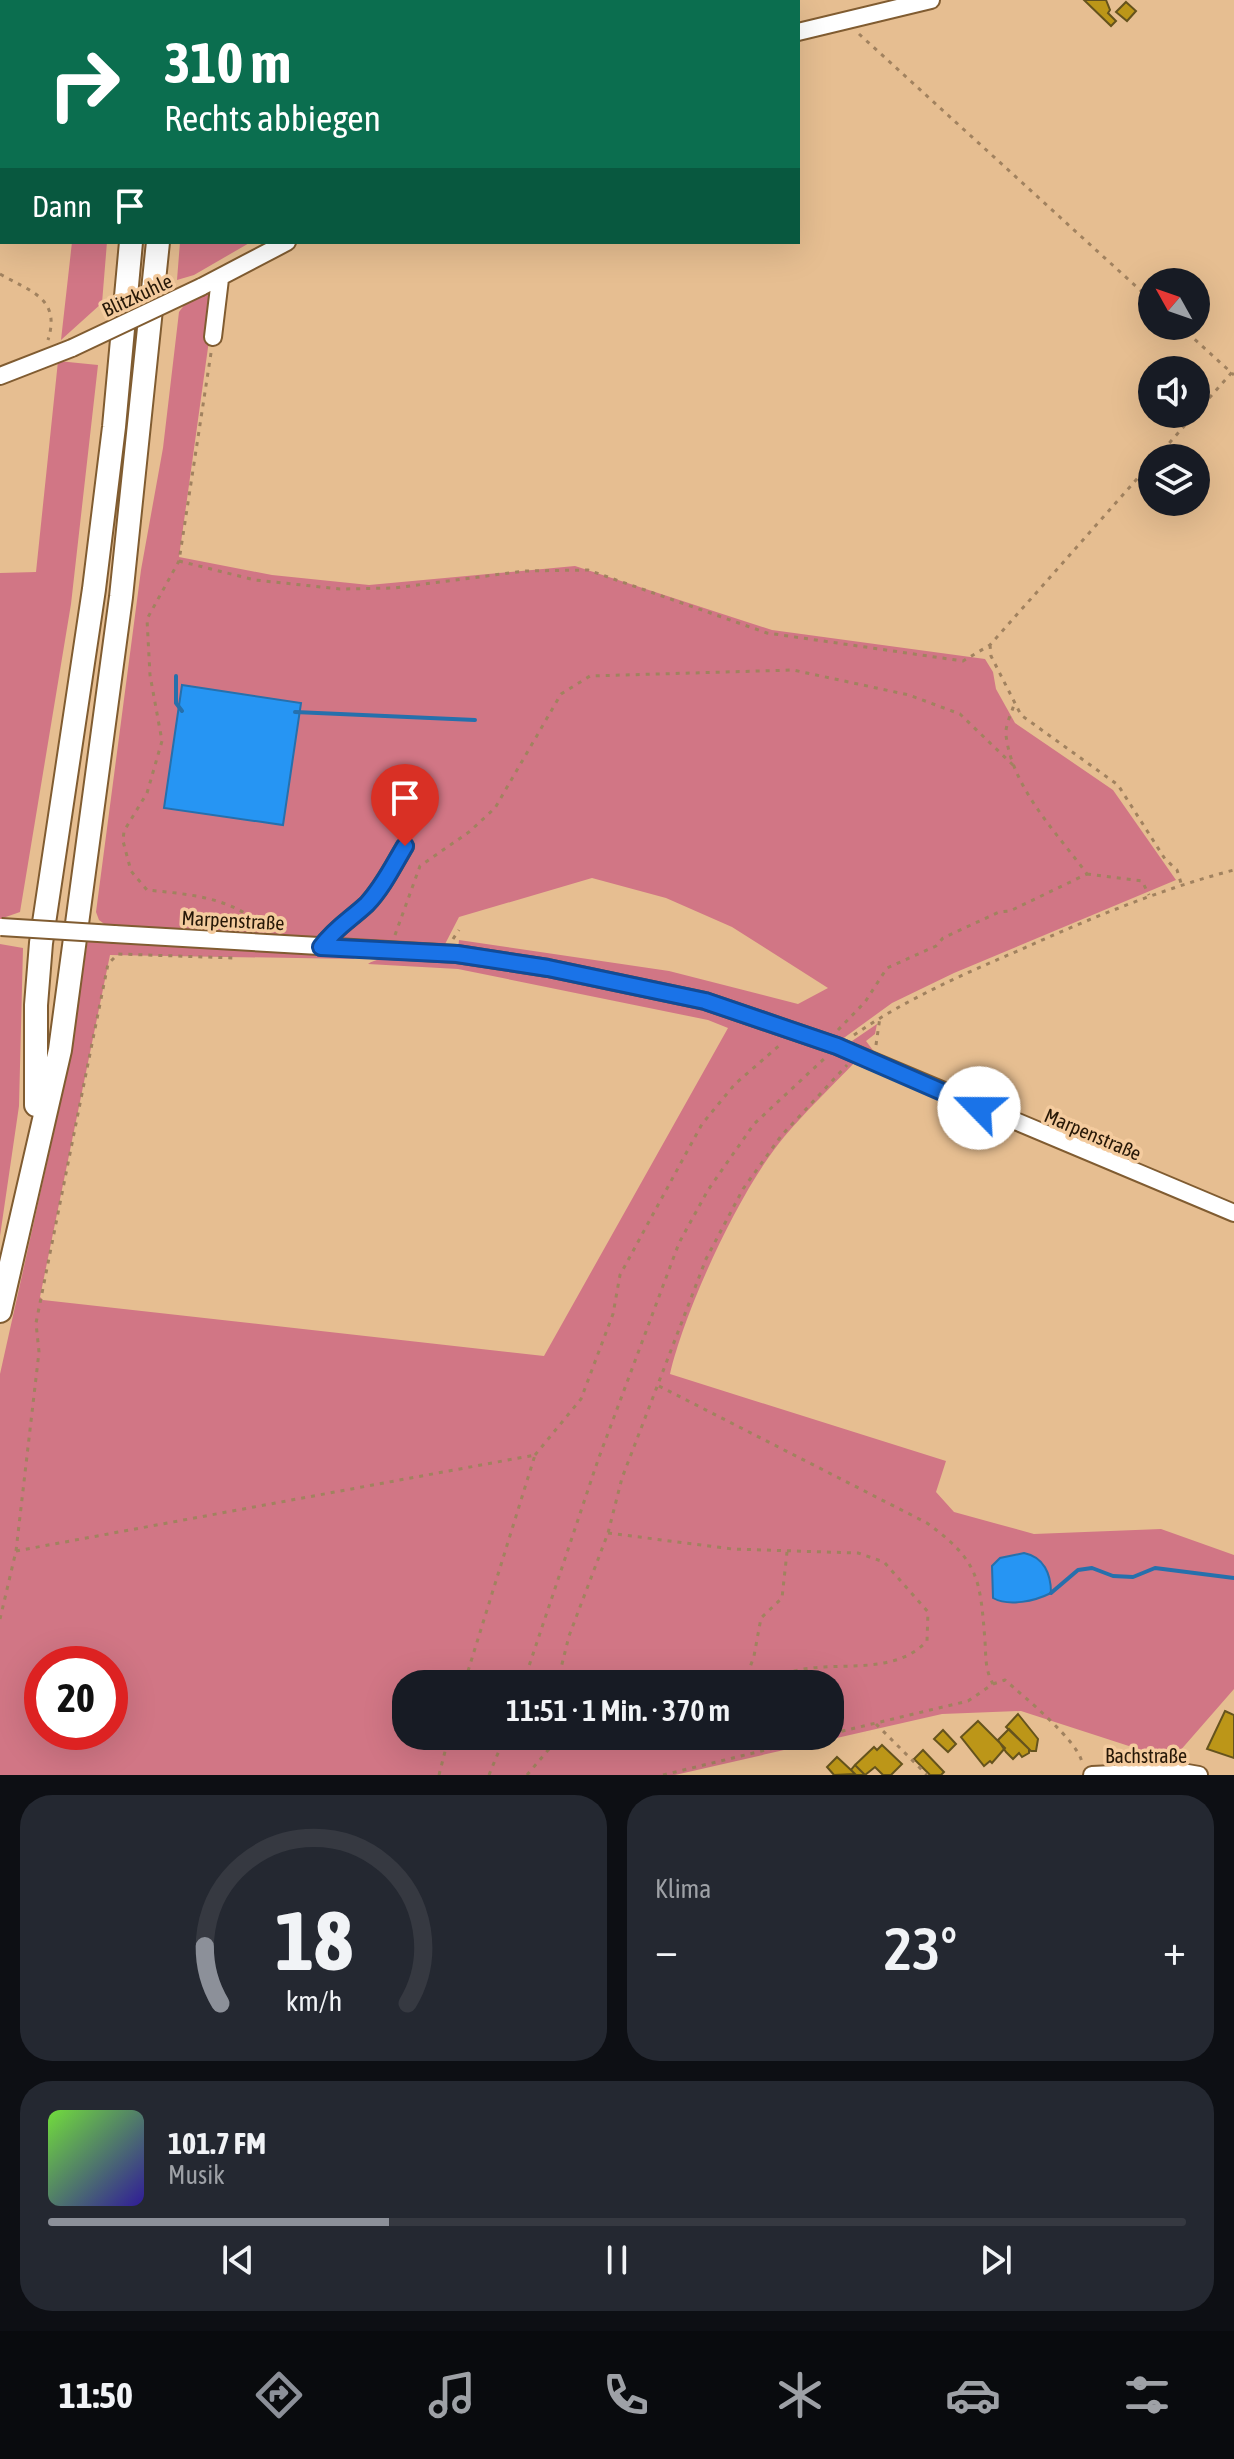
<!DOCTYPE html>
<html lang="de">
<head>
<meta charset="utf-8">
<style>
  body { margin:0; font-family:"Asap Condensed",sans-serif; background:#242831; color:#f1f3f6; height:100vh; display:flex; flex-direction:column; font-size:30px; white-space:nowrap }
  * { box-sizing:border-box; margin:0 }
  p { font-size:26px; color:#9ea1a6 }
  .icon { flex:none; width:44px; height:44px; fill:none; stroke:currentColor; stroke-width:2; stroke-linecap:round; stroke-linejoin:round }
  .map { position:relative; height:1775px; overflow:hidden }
  .drawer { display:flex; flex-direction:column; gap:20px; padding:20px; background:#0d0f14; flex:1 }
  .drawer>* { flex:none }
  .banner { position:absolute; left:0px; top:0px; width:800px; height:244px; box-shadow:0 8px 32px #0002; background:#0b6e4f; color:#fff; overflow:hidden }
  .needle { width:52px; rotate:310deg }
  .fabs { position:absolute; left:1138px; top:268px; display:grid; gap:16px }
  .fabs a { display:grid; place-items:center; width:72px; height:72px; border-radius:50%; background:#171b24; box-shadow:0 8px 32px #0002; font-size:40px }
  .speed { position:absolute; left:24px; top:1646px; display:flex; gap:16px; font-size:40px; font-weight:700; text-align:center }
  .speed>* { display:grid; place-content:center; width:104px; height:104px; border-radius:50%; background:#171b24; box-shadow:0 8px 32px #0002; line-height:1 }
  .speed .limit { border:12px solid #d22; background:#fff; color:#111 }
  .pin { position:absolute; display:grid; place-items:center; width:68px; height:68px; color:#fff; margin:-82px -34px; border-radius:50% 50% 50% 0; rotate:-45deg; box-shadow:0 0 8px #0007 }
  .pin .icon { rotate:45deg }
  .me { position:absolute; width:88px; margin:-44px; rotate:293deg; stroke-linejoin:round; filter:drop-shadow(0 0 6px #0008) }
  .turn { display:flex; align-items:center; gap:28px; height:168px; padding:0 32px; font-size:36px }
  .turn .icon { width:104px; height:104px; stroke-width:2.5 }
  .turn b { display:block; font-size:56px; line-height:68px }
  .then { display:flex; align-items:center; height:76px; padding:0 32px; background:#0003; gap:16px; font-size:30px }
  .big { font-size:60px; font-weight:600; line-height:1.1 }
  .drawer .tile { flex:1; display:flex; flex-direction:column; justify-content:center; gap:12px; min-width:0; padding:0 28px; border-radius:32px; background:#242831 }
  .drawer .dial { align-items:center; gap:0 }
  .dial svg { height:208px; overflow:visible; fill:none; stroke:#363941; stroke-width:7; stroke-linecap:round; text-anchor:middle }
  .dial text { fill:#f1f3f6; stroke:none }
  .song { display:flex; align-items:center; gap:24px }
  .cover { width:96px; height:96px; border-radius:12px; background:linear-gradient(135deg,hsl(100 70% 55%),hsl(250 70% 35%)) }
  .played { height:8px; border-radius:4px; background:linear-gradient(90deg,#8c9099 30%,#363941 30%) }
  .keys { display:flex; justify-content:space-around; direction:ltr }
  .heat { display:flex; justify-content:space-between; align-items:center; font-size:44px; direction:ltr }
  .drawer .tiles { flex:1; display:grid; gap:20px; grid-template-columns:1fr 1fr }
  .tile:last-child { grid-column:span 2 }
  .trip { position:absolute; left:392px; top:1670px; width:452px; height:80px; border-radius:32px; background:#171b24; box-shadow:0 8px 32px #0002; font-weight:600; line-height:80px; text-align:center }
  .menu { display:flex; height:128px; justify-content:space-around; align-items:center; background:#090b0e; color:#9ea1a6 }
  .menu .icon { width:56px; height:56px }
  .menu .selected { color:#8c9099 }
  .menu b { font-size:36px; color:#f1f3f6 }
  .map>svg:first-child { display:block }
</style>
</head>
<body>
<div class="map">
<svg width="1234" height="1775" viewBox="0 0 1234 1775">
  <rect width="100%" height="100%" fill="#e6be91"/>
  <path fill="#d17685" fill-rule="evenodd" d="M72,242h35l-5,61 -41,37z
    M180,242h71l-57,33 -17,5z
    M209,292l6,5 -36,260 93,18 97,10 206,-19 197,64 213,29 8,13 3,17 19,34 98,67 63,90 -222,93 -62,30 -51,37 -110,-36 -273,-54 1,-10 210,31 129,33 30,-16 -96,-61 -66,-29 -74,-20 -133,39 -16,31 -336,-22 -8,-6 -3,-8 45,-342 22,-122 16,-136 6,-8z
    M58,361l40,4 -27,239 -51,308 -20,7v-346l36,-1z
    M88,939l258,14 9,6 -245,-4 -70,342 3,3 501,56 184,-328 -20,-8 -250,-51 -90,-5c29,-25 311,32 358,46 44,14 87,34 130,51 -24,25 -50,50 -72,76 -44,52 -99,172 -114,237l276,87 -10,31 18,20 80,22 127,-5 73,26v134l-62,71 -151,-49 -79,3 -267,61h-675v-401l66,-296zM42,1664h68v68h-68zM406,1684h424v52h-424z
    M0,944l23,4 -4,158 -19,130z
    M877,1024l-2,10 -9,7 12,16 -19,-6 -7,-10z"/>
  <path fill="#2695f3" stroke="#2670ac" stroke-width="2" d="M182,685l119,18 -18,122 -119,-17z
    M1024,1553c20,4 27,21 27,40 -16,8 -42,14 -58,5l-1,-32 8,-8z"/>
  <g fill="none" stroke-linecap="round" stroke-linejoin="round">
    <path stroke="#2670ac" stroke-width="4" d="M176,676v27l6,8
      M295,712l180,8
      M1051,1593l27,-23 14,-2 21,8 20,1 22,-9 79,10"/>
  </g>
  <path fill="#bc9618" stroke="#65531d" stroke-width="2" d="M1084,0h22l4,10 -2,3 8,8 -5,5z
    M1126,2l10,9 -9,10 -11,-9z
    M1225,1711l9,4v43l-27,-9z
    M1018,1714l20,25 -2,12h-5l-25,-24z
    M978,1721l27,27 -13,15 -2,-2 -6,5 -23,-29z
    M1009,1729l20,20v4l-7,4 -3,-4 -6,6 -7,-7 -8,-12z
    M943,1730l13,14 -8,8 -14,-13z
    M882,1745l20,19 -11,11h-8l-8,-8 -10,8 -10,-10 19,-18 3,3z
    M923,1750l21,22 -3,3h-11l-16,-16z
    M837,1757l14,13 4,4 -21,1 -7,-8z
    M855,1765l10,10h-9l-5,-5z"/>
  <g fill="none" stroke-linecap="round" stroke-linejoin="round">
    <defs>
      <path id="minor" d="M798,32l133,-32
        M201,287l86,-45
        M213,337l7,-58
        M0,376l72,-28
        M114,934l343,20 91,14 157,33 132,45 397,167
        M321,947c16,-21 29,-27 46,-43 16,-17 26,-38 38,-58
        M1092,1775l84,-4 23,4"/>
      <path id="highway" d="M150,2v-2
        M179,2v-2
        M36,1105v-100l5,-62 53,-354 20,-162 17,-185
        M0,1311l60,-261 61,-453 37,-355"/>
    </defs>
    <use href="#minor" stroke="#805c31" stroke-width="20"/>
    <use href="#highway" stroke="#805c31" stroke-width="26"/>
    <path stroke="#a1825f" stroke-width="3" stroke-dasharray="4 6" stroke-linecap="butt" d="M859,34l293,267
      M0,274c31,18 61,24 48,66
      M1180,326l54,49
      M211,353l-32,208 -32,58 3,56 12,66 -15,52 -23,38 -1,10 8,30 16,19c40,4 85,7 114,36
      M1196,413l38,-43
      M1156,458l39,-44
      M179,561l76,19 85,9 54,-1 131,-17 63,-1 179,63 196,28 27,-16 162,-183
      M990,645l1,11 30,59 97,70 47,74 12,11 4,13
      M1087,874l55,7 7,14
      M395,935l25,-69 49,-34 26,-24 66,-114 29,-18 203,-6 116,25 51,19 55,53
      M453,939l6,-9
      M838,1030l27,-28 22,-34 49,-22 7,-8 56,-26 11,-1 77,-37c-30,-41 -75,-86 -81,-139 -1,-9 5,-21 8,-30
      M854,1035c52,-36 110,-61 168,-86 69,-31 139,-60 212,-79
      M876,1045l4,-28
      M659,1386l268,137c52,38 53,55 58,118 1,17 0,28 8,43l-25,17 -138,33
      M535,1455l46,-56 32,-85 7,-39 82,-151 33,-40 46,-40
      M608,1533l124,16 126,4 26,9 44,50 -1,29c-34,36 -89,19 -133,30 -10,2 -20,9 -29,13
      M16,1551l519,-96 -71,229
      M0,1619l16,-68 23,-199 -3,-29 72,-359 10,-10 116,4
      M523,1684l75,-224 81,-217 29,-53 46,-66 72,-67
      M557,1684l12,-48 39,-103 14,-55 84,-219 37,-70 38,-53 66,-71
      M744,1684l10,-28 7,-38 21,-20 5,-46
      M993,1684l12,-4c17,15 77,64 77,84
      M876,1724l51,51
      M569,1736h18
      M439,1775l10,-39
      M489,1775l16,-39
      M527,1775l33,-39
      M663,1775l160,-39"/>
    <use href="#minor" stroke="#fff" stroke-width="16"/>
    <use href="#highway" stroke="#fff" stroke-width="22"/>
    <defs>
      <path id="minor-bridge" d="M72,348l129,-61
        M1,927l113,7"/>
    </defs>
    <use href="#minor-bridge" stroke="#805c31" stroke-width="20" stroke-linecap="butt"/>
    <use href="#minor-bridge" stroke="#fff" stroke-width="16"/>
  </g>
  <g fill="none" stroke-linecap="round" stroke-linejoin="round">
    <defs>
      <path id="route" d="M405,846c-12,20 -22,41 -38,58 -17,16 -30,22 -46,43l136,7 91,14 157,33 132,45 142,62"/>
    </defs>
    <use href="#route" stroke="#114b97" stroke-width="20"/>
    <use href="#route" stroke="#1a73e8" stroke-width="14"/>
  </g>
  <g text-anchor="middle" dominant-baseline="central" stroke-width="7" stroke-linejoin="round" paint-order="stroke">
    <g font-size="20" fill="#271807" stroke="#f4cb9e">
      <text transform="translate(137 295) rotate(-25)">Blitzkuhle</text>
      <text transform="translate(233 920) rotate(3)">Marpenstraße</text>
      <text transform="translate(1093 1134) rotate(23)">Marpenstraße</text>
      <text x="1146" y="1755">Bachstraße</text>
    </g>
  </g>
</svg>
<div class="fabs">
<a><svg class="needle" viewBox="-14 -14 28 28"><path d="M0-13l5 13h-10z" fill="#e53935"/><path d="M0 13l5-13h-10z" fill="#9ea1a6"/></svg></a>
<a><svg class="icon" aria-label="sound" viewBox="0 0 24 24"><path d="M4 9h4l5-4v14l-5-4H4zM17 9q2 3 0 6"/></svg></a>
<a><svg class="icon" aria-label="layers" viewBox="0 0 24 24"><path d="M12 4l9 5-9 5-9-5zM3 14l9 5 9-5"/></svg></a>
</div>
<div class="speed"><div class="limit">20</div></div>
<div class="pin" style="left:405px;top:846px;background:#d93025"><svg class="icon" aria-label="arrive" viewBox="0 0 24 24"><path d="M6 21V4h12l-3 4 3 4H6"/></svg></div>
<svg class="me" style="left:979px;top:1108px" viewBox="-20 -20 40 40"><circle r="19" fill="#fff"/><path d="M0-13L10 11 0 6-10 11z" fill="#1a73e8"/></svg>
<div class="trip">11:51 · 1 Min. · 370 m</div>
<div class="banner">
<div class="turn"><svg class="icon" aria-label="right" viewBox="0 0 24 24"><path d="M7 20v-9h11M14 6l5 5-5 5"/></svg><div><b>310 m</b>Rechts abbiegen</div></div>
<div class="then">Dann<svg class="icon" aria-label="arrive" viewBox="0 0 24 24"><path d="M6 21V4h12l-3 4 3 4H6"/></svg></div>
</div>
</div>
<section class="drawer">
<div class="tiles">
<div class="tile dial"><svg viewBox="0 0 100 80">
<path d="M14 69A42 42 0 1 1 86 69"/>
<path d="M14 69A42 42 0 0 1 8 47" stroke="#8c9099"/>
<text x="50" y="56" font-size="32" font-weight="700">18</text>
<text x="50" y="72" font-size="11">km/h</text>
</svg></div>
<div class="tile"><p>Klima</p>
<div class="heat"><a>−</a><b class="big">23°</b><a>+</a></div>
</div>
<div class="tile">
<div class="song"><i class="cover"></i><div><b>101.7 FM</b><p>Musik</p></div></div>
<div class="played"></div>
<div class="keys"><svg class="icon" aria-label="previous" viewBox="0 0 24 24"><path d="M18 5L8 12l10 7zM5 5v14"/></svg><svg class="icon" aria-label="pause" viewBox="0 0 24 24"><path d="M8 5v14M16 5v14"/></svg><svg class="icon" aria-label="next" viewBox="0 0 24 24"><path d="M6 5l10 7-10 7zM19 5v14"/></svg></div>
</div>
</div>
</section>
<nav class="menu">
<b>11:50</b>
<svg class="icon selected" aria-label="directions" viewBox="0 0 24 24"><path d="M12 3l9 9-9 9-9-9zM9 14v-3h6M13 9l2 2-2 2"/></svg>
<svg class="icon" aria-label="music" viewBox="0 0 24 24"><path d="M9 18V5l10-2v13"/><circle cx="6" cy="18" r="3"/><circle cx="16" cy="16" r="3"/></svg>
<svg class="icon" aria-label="phone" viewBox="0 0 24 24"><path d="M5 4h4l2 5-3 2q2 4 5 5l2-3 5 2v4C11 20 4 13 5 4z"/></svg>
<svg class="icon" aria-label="climate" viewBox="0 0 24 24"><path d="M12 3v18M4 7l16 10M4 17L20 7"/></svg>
<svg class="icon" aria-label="car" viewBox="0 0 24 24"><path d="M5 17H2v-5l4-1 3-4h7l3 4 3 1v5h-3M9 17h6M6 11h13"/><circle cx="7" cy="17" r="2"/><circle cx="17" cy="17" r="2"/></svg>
<svg class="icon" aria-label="filters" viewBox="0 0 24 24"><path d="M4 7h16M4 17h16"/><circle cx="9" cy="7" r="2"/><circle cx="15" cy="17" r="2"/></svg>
</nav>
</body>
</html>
